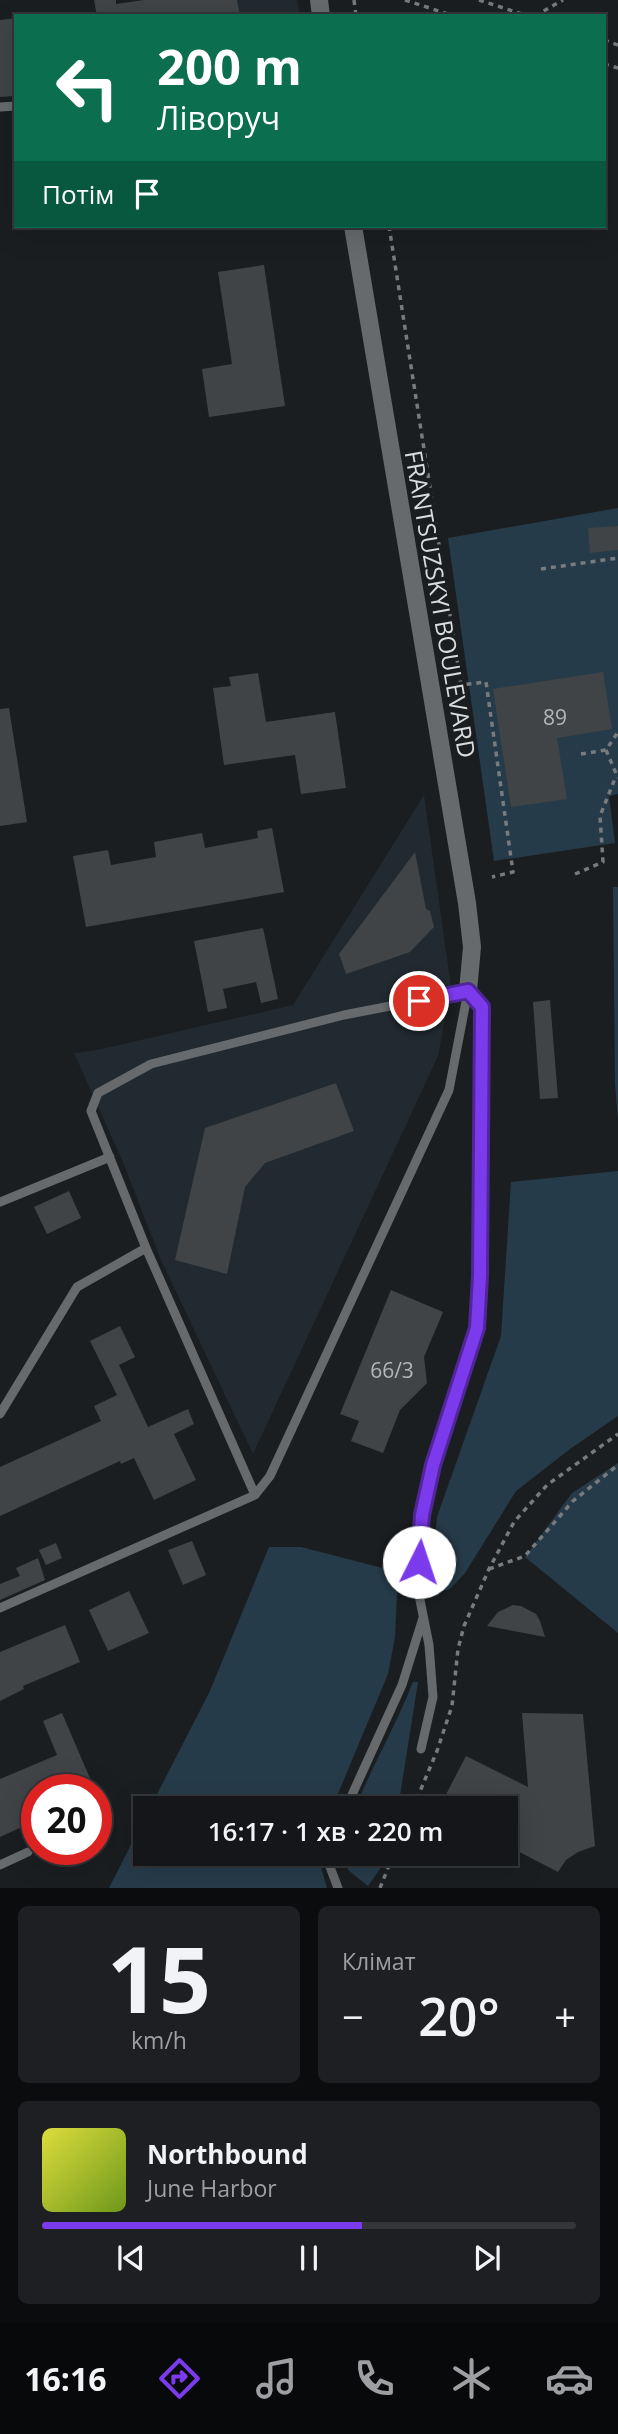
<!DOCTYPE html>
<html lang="uk">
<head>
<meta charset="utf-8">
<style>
  body { margin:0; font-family:"Open Sans",sans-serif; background:#1d1f22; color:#f1f3f6; height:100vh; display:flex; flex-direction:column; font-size:26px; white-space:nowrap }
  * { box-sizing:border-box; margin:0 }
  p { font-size:23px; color:#9d9fa2 }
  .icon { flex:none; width:38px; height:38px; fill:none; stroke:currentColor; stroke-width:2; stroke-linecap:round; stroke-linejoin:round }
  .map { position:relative; height:1888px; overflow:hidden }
  .side { display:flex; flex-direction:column; gap:18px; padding:18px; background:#0b0c0e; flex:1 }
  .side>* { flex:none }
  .top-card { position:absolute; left:14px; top:14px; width:592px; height:214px; border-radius:0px; box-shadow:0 7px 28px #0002,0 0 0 2px #333538; background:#0b6e4f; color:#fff; overflow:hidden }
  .speed { position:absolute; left:21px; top:1774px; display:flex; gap:14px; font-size:35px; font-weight:700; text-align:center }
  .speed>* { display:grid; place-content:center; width:91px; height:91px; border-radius:50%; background:#141619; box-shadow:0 7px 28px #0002,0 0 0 2px #333538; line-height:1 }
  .speed .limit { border:10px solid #d22; background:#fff; color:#111 }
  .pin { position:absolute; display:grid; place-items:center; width:60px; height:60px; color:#fff; margin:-30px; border:4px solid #fff; border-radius:50%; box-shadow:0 2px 7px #0007 }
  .me { position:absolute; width:77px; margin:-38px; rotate:4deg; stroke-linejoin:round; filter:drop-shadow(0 0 5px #0008) }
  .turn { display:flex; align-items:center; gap:24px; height:147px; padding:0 28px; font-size:32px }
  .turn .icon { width:91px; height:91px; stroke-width:2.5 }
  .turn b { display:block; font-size:49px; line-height:60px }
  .then { display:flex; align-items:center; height:66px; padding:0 28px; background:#0003; gap:14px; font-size:26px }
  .big { font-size:52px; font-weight:600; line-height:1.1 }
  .side .widget { flex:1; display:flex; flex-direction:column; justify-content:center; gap:10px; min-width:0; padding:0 24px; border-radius:10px; background:#1d1f22 }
  .side .dial { align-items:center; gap:0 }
  .dial b { font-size:91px; line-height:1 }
  .song { display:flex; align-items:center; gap:21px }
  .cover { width:84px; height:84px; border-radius:10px; background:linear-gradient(135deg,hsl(60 70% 55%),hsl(80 70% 35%)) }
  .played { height:7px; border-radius:4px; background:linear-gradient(90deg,#7c3aed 60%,#333538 60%) }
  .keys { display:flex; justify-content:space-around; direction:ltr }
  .heat { display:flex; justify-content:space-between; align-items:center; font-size:38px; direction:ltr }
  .side .tiles { flex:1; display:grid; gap:18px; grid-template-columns:1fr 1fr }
  .widget:last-child { grid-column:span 2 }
  .trip { position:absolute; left:133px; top:1796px; width:385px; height:70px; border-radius:0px; background:#141619; box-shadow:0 7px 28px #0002,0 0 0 2px #333538; font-weight:600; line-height:70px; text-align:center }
  .menu { display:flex; height:112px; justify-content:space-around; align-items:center; background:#08090a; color:#9d9fa2 }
  .menu .icon { width:49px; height:49px }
  .menu .current { color:#7c3aed }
  .menu b { font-size:32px; color:#f1f3f6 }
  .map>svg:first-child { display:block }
</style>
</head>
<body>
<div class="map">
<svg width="618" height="1888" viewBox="0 0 618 1888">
  <rect width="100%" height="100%" fill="#1b1e21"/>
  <path fill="#212a30" d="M159,0h138l3,16h-138z
    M424,795l27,192 -13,69 -185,398 -92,-194 -36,-93 -51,-114 23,-3 196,-45z"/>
  <path fill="#263b49" d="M618,508v286l-9,2 6,47 -121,18 -46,-323z
    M613,887h5v234l-3,-37z
    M618,1171v245l-48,33 -54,42 -51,82 -15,16 -7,2 -6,-13 -3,-29 3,-32 64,-181 10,-154z
    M618,1463v170l-93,-76 47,-64z
    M269,1547h32l97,25 -3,65 -7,37 -56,134h-182l60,-117z
    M413,1682h5l-20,126h-43c18,-43 41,-83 58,-126z
    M145,1817v36h172l10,35h-218z
    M345,1853h41l-4,13 -14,20 -20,-16z"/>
  <path fill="#404447" d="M94,0h22v4l28,-4h93l3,16h-143z
    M16,18v78l-16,1v-77z
    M264,265l21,141 -76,11 -7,-48 30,-5 -14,-92z
    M618,526v24l-28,3 -2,-25z
    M603,672l9,57 -55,9 10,61 -56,8 -18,-118z
    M258,673l8,49 69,-10 11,76 -45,6 -6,-39 -71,10 -11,-77 18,-2 -2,-9z
    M9,708l18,114 -27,4v-117z
    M272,828l12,64 -198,35 -13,-71 35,-6 3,15 45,-8 -2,-15 48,-9 3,15 53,-10 -1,-7z
    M415,852l11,57 4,2 4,16 -24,25 -64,22 -7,-20z
    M263,928l15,71 -17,4 -5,-21 -33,7 4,19 -19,4 -14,-71z
    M550,1000l8,98 -18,1 -7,-97z
    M336,1083l18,48 -89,32 -20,24 -18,87 -52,-14 30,-132z
    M69,1191l12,27 -34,16 -13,-27z
    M391,1290l52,22 -19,45 3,26 -27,27 -17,43 -32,-12 8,-20 -19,-7z
    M120,1326l15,31 -16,8 29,62 40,-18 6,15 -20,10 22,46 -42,20 -20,-42 -13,6 -1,-3 -120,55v-49l101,-46 -7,-15 23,-11 -27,-54z
    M192,1541l14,34 -23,10 -15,-35z
    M56,1543l6,15 -16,7 -7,-15z
    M38,1558l7,22 -45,20v-16l20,-8 -4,-8z
    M129,1591l20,42 -41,18 -19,-41z
    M513,1605l8,1 15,8 4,7 5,16 -58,-11 11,-14z
    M65,1625l15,37 -57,24 1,3 -24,12v-49z
    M62,1713l33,77h-58v30l-37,17v-58l57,-24 -14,-34z
    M522,1713l61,1 12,132 -17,6 -12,8 -8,12 -52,-27v-37h-67l27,-52 62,31z"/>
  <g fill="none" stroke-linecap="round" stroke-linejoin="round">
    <path stroke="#787b7d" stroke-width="3.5" stroke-dasharray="5 5" stroke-linecap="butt" d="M354,0l2,16
      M405,0l49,16
      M479,0l49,16
      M535,16l28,-16
      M604,40l14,5
      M604,64l14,4
      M389,226l72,459 25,-3 27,190 -21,5
      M541,569l77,-11
      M606,750l12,28
      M581,754l25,-4 12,-18
      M575,874l28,-12 -3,-46 16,-40
      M489,1569l36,-13 48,-55 45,-36
      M413,1808l24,-57 15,-45 6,-57 6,-23 25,-57 25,-47 33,-37 71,-51
      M380,1888l14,-35"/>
    <path stroke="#666a6d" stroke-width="9" d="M0,107l16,-1
      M0,1202l110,-45
      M0,1414l77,-127 69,-39
      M255,1495l-109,-247 -55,-137 7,-18 53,-29 193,-49 124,-24
      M0,1608l255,-113 15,-19 179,-386 19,-99
      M421,1749l12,-52 -4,-52 -12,-60 5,-70 11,-49 44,-138 3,-52 2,-269 -14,-16
      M346,1808l56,-123 21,-67
      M331,1853l-1,14 8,21
      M0,1865l28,-13"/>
    <path stroke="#666a6d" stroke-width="18" d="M319,0l2,16
      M353,226l114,677 5,44 -4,44"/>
  </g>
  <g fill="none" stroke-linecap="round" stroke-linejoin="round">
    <defs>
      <path id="route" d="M419,1001l49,-10 14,16 -2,269 -3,52 -44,137 -11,50 -3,47"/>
    </defs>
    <use href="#route" stroke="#51269a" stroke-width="18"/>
    <use href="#route" stroke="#7c3aed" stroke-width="12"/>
  </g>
  <g text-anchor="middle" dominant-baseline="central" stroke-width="7" stroke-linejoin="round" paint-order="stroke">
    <g font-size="21" fill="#b3b5b8">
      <text x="555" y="717">89</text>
      <text x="392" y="1370">66/3</text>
    </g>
    <g font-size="24" fill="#d9dbdd" stroke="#1b1e21">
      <text transform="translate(441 604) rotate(80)">FRANTSUZSKYI BOULEVARD</text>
    </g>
  </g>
</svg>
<div class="speed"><div class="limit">20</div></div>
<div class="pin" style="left:419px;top:1001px;background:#d93025"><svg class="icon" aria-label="arrive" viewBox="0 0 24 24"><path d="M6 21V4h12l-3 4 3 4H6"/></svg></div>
<svg class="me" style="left:419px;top:1562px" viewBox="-20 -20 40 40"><circle r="19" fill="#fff"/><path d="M0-13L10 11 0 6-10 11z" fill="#7c3aed"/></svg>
<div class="trip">16:17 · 1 хв · 220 m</div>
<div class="top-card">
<div class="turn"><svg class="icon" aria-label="left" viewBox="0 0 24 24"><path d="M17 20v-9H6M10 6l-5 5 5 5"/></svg><div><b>200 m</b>Ліворуч</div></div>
<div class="then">Потім<svg class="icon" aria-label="arrive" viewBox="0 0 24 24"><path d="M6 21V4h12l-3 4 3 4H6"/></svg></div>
</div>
</div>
<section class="side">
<div class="tiles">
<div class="widget dial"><b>15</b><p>km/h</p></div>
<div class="widget"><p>Клімат</p>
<div class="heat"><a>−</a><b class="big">20°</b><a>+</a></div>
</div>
<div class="widget">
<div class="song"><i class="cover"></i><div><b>Northbound</b><p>June Harbor</p></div></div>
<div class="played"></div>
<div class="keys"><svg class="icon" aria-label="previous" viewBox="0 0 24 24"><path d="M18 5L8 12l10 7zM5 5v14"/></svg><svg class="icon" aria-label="pause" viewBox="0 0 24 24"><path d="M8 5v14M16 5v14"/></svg><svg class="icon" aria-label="next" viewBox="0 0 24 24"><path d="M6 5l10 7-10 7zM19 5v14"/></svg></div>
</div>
</div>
</section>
<nav class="menu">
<b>16:16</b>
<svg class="icon current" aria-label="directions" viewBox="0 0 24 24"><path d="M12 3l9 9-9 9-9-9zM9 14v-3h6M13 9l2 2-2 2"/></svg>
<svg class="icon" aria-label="music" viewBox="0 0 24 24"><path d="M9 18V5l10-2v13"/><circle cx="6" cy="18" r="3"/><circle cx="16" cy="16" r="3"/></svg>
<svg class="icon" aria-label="phone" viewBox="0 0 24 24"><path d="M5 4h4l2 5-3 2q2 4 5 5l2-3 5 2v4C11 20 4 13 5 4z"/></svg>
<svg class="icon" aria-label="climate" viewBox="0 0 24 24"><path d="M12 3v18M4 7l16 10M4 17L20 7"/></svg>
<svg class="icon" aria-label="car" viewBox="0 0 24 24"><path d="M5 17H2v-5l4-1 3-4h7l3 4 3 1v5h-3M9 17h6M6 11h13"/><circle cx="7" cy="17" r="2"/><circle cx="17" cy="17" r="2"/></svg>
</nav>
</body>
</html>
